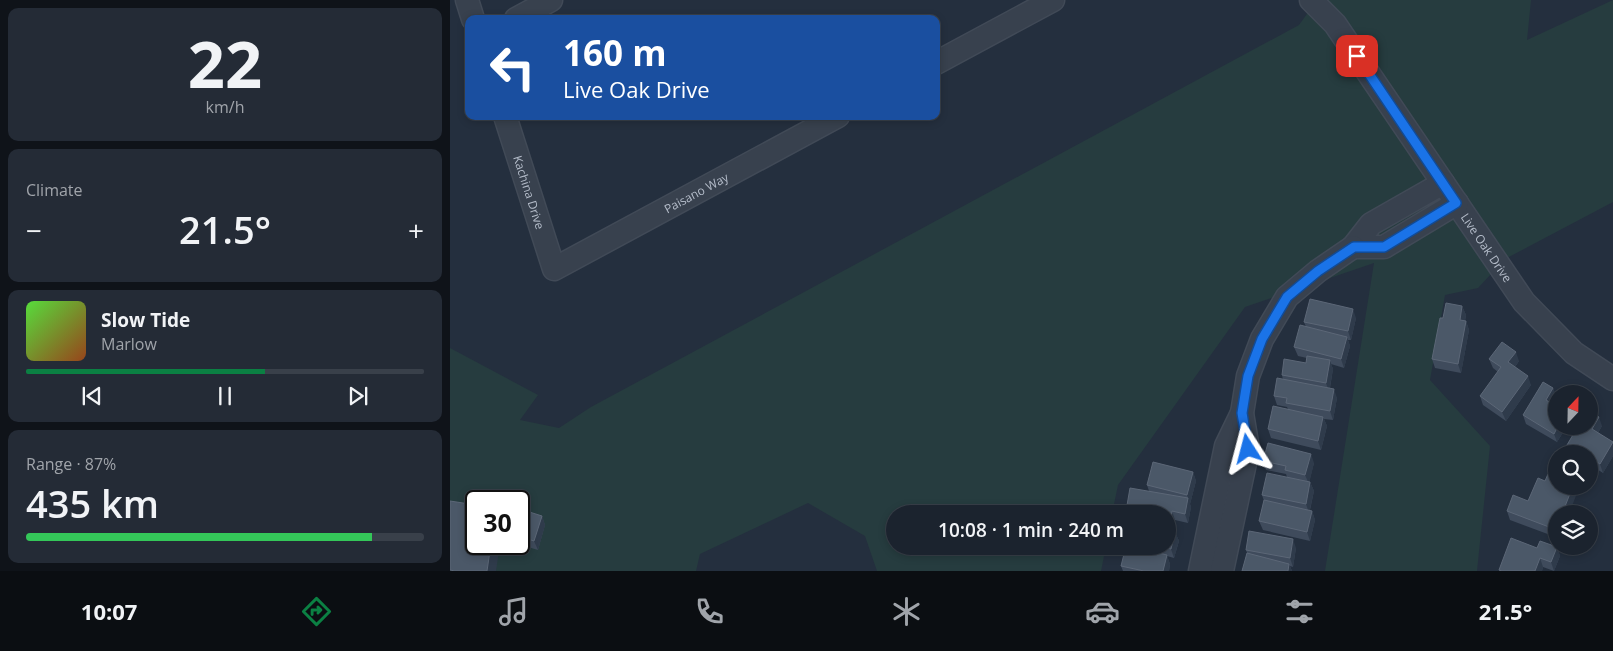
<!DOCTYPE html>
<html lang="en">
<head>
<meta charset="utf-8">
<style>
  body { margin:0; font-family:"Open Sans",sans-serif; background:#242b36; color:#f1f3f6; height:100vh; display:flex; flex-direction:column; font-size:19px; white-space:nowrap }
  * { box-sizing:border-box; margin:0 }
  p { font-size:16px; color:#a0a4aa }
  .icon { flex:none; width:28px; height:28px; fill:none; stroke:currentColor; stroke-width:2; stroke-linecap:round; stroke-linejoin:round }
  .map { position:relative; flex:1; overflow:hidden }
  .side { display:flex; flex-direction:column; gap:8px; padding:8px; background:#0f1319; width:450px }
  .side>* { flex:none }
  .guide { position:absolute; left:15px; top:15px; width:475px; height:105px; border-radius:10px; box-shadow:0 2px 8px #0003,0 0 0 1px #39404a; background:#1a4fa0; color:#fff; overflow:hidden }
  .needle { width:32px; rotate:22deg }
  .fabs { position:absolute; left:1098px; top:385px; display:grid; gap:10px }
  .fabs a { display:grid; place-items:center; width:50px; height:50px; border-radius:50%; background:#1b232e; box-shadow:0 2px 8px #0003,0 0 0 1px #39404a; font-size:25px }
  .speed { position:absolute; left:15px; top:490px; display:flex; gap:10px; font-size:25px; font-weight:700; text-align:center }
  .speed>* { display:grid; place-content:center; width:65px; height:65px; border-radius:50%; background:#1b232e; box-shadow:0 2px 8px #0003,0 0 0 1px #39404a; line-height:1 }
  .speed .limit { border:2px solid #111; border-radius:8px; background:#fff; color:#111 }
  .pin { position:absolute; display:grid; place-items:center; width:42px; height:42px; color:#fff; margin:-21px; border-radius:10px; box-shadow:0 2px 8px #0006 }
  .me { position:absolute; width:55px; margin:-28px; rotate:351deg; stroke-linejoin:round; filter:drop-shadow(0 0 4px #0008) }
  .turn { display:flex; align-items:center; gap:18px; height:105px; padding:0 15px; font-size:22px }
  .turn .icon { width:65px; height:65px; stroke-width:2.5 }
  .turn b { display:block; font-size:35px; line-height:42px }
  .big { font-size:38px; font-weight:600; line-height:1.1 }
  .side .card { flex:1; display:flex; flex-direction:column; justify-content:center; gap:8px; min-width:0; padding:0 18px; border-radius:10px; background:#242b36 }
  .side .dial { align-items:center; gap:0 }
  .dial b { font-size:65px; line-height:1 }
  .song { display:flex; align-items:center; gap:15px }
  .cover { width:60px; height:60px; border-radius:8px; background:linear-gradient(135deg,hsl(110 70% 55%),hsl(20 70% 35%)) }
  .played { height:5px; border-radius:2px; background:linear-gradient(90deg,#0b8043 60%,#39404a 60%) }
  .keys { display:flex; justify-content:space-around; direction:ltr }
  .heat { display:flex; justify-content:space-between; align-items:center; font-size:28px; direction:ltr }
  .charge { height:8px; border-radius:4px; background:linear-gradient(90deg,#34c759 87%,#39404a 0) }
  .trip { position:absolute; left:436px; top:505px; width:290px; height:50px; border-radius:25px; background:#1b232e; box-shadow:0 2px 8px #0003,0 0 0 1px #39404a; font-weight:600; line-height:50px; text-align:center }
  .tabs { display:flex; height:80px; justify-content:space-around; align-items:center; background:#0b0e12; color:#a0a4aa }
  .tabs .icon { width:35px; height:35px }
  .tabs .on { color:#0b8043 }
  .tabs b { font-size:22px; color:#f1f3f6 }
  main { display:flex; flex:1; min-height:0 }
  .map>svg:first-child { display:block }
</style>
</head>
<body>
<main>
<section class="side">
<div class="card dial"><b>22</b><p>km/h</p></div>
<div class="card"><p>Climate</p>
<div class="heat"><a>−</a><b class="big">21.5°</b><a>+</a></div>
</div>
<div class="card">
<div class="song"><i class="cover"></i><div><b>Slow Tide</b><p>Marlow</p></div></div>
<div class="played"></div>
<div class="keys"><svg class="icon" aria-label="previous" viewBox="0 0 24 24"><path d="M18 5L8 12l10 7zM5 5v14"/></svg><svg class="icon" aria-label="pause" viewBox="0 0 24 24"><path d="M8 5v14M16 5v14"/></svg><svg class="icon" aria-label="next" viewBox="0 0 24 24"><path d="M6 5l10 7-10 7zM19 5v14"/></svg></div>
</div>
<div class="card"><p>Range · 87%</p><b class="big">435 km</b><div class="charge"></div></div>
</section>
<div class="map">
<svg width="1163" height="571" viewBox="0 0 1163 571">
  <rect width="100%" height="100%" fill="#242f3e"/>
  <path fill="#263c3f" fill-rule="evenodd" d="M867,0h214l-4,40 86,-40v202l-108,57 -27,29 -33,7 -15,85 60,66 -13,125h-152l49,-308 -129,44 -127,178 -6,29h-217v32h211l-5,25h-224l-12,-35 -57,-33 -108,51 -4,17h-246v-223l88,47 -18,25 39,8 32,-21 708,-382zM26,501h43v43h-43z"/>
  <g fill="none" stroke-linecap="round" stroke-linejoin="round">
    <defs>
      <g id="minor">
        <path d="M17,0l6,19"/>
        <path id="s1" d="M861,0l24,24 189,278 50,51 39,26"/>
        <path d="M66,19l35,-19"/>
        <path d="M486,63l117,-63"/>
        <path id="s2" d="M55,116l49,153 284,-153"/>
        <path d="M993,183l-72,41 -18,23h31l73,-44"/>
        <path d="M750,571l26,-125 16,-33"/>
        <path d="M772,571l26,-122 -6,-36 6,-37 14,-37 25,-42 31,-26 35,-24"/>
      </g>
    </defs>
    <use href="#minor" stroke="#414a57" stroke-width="25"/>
    <use href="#minor" stroke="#38414e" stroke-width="22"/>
  </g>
  <path fill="#3f4b5c" d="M1012,306l4,9 -1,6h1l3,9 -8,43 -26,-5 -3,-9z
    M906,318l-5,22h-3l2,6 -6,22 -13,-4 2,5 -3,19 7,10 -4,22 -9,-1 3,7 -6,24 -50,-12 -3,-9 20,-20 -1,-2 -10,-2 -3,-9 9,-16 -1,-5 24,-12 1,-5 -9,-2 -4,-9 12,-20 -2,-5z
    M1039,359l30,2 -4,6 16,18 -25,36 -23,-16 -3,-9 18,-24 -5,-4z
    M1103,388l3,9 -4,7 4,22h11l-10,16 -31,-18 -3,-9z
    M1124,426h28l-4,7 15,9v14l-10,17 -14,-9v-10h-18l-4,-9 9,-14z
    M813,461l51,2 -5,19h1l4,9 -4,19 2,1 3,9 -5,21 -47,-11 -4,-9 5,-20 -2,-6 25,-18 -1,-3 -20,-4z
    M743,472l3,9 -6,23 1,3 -3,16 -13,-3 -1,8 -6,-2v-12h-41l-1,-3 23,-20 -2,-6z
    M1106,486h18l3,7 -21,21v13l-3,9 -43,-16 -3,-9 21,-10z
    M69,512l23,4 3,9 -7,25 -20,-6h1z
    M725,532l4,9 -5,17 -7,-2 3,8 -1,7h-48h2l-2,-5 15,-18 -1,-2h33z
    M1107,547l3,9 -6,15 -11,-4 -1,4h-43v-1l38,-22z
    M846,548l-3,19 -3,-1 2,5h-50l5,-18 -1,-3z"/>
  <path fill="#2f3b4b" d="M1012,306l4,9 -3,14 -3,-9z
    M903,309l3,9 -5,22 -3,-9z
    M1016,321l3,9 -8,43 -3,-9z
    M897,337l3,9 -6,22 -3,-9z
    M1066,352l3,9 -7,10 -4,-9z
    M880,360l3,9 -4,23 -3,-9z
    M1078,376l3,9 -25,36 -4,-9z
    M1103,388l3,9 -7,12 -3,-9z
    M884,389l3,9 -4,22 -3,-9z
    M873,417l4,9 -6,24 -3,-9z
    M1149,417l3,9 -7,12 -3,-9z
    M1108,426h9l-10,16 -3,-8z
    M1163,442v14l-10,17 -3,-9z
    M861,454l3,9 -5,21 -4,-9z
    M743,472l3,9 -6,23 -3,-9z
    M860,482l4,9 -5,22 -3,-9z
    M1123,486h1l3,7 -8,21h-7z
    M738,498l3,9 -3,16 -3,-9z
    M722,511l3,9 -1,8 -3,-9z
    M862,511l3,9 -5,21 -3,-9z
    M1104,514l2,5v8l-3,9 -4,-9z
    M92,516l3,9 -7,25 -4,-9z
    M725,532l4,9 -5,17 -3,-9z
    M843,539l3,9 -3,19 -3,-9z
    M41,544h9l-4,27h-9z
    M1107,547l3,9 -6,15 -3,-9z
    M717,555l3,9 -1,7h-6z
    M1090,558l3,9 -1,4h-7z
    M839,564l3,7h-4z"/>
  <path fill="#4b5868" stroke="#5c6777" d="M860,299l43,10 -5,22 -44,-9z
    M996,303l16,3 -2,14 6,1 -8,43 -26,-5 8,-41h3z
    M850,325l47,12 -6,22 -47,-12z
    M1052,342l14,10 -8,10 20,14 -26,36 -22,-16 21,-29 -12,-8z
    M857,356l23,4 -4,23 -44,-8 2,-16 22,4z
    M827,378l57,11 -4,22 -44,-8 1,-5 -13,-2z
    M1093,382l10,6 -7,12 10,6v20h2l-4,8 -31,-19z
    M823,406l50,11 -5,24 -50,-12z
    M1139,411l10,6 -7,12 21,13 -13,22 -11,-7v-3h-7l-15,-9 10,-17 -3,-2h15z
    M818,443l43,11 -6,21 -20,-5 1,-4 -23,-5z
    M703,462l40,10 -6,23 -40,-10z
    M817,473l43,9 -4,22 -44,-9z
    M1098,474l8,3v9h17l-11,28h-6v1l-2,-1 -5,13 -42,-16 6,-16 15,6 10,-23 7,3z
    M680,488l58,10 -3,16 -13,-3 -1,8 -3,-1v-4h-24l-18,-3z
    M814,500l48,11 -5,21 -48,-11z
    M0,501l26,4v39h15l-4,27h-32l-5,-1z
    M70,509l22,7 -8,25 -15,-5v-24z
    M718,530l7,2 -4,17 -12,-3h9z
    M799,531l44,8 -3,19 -44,-8z
    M1061,538l26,10 3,-7 17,6 -6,15 -11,-4 -5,13h-33l-3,-1z
    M676,546h3l38,9 -4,16h-19l-23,-5z
    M797,553l42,11 -1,7h-46z"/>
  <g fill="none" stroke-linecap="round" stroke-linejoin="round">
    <defs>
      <path id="route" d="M798,449l-6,-36 6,-37 14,-37 25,-42 31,-26 36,-24h30l72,-44 -99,-147"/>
    </defs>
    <use href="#route" stroke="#114b97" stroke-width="12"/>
    <use href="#route" stroke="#1a73e8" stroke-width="9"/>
  </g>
  <g text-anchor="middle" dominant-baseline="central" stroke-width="5" stroke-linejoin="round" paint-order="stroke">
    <g font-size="12" fill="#b4bcc9" stroke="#1d2633">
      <text stroke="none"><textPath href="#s2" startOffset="80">Kachina Drive</textPath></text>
      <text stroke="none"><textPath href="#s2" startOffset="322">Paisano Way</textPath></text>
      <text stroke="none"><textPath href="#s1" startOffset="304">Live Oak Drive</textPath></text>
    </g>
  </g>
</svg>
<div class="fabs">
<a><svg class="needle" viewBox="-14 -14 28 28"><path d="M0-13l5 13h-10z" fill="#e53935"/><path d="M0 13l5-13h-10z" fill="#a0a4aa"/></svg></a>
<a><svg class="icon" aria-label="search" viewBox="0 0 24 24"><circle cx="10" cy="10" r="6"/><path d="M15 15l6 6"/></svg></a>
<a><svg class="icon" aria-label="layers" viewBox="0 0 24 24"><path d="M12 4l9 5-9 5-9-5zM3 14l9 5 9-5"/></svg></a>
</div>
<div class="speed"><div class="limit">30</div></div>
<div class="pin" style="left:907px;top:56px;background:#d93025"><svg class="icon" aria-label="arrive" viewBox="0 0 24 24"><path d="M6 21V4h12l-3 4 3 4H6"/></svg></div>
<svg class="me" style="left:798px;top:449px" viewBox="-20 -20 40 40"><path d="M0-17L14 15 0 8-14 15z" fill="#1a73e8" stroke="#fff" stroke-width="4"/></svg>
<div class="trip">10:08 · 1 min · 240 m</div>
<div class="guide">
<div class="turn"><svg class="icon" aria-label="left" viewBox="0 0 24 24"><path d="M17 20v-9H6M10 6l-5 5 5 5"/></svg><div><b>160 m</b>Live Oak Drive</div></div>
</div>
</div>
</main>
<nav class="tabs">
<b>10:07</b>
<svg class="icon on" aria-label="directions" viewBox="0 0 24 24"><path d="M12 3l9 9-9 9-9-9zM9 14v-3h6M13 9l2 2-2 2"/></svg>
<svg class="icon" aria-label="music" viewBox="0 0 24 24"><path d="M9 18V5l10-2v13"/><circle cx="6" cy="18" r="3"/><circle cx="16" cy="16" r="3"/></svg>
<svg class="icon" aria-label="phone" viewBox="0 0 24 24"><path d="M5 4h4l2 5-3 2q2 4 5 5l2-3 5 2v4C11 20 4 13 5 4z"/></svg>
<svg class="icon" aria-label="climate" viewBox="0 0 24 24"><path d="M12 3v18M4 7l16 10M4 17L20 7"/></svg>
<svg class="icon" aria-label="car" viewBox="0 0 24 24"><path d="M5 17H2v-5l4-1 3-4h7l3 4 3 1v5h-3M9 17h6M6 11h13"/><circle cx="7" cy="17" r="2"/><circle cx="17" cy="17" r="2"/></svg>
<svg class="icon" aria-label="filters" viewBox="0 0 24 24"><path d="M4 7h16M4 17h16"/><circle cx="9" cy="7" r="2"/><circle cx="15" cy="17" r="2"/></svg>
<b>21.5°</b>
</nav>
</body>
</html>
